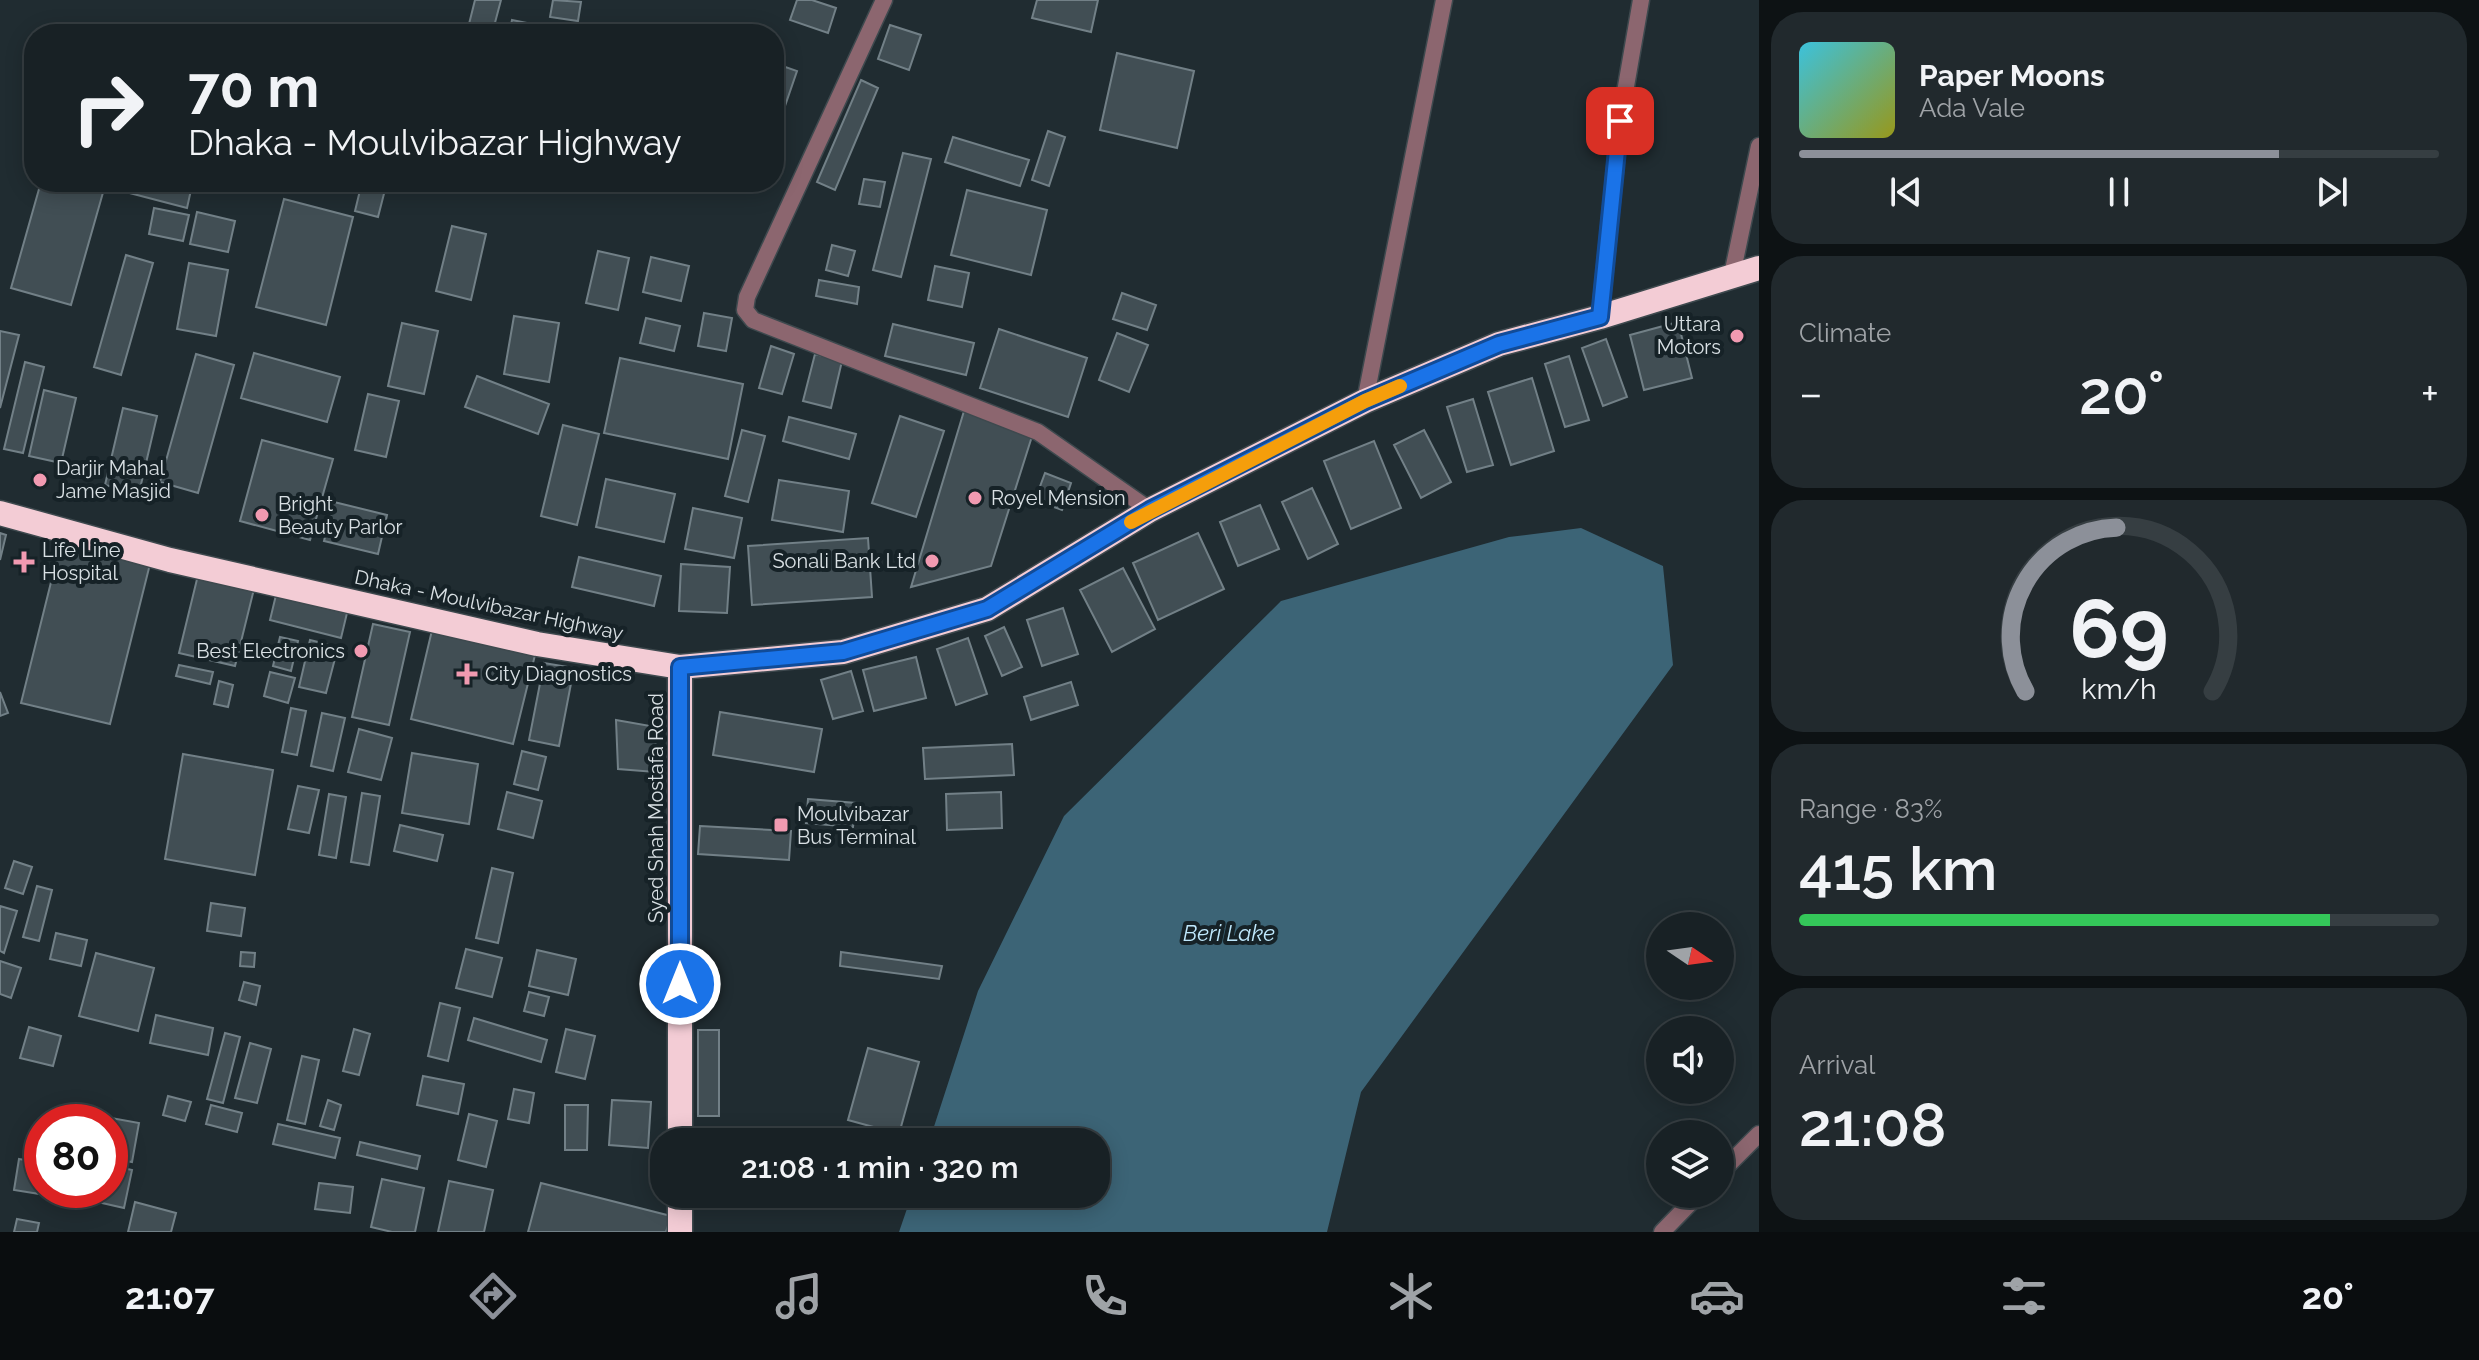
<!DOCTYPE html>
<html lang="en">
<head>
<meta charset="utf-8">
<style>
  body { margin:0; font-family:Raleway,sans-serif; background:#21292d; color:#f1f3f6; height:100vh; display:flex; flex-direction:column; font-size:30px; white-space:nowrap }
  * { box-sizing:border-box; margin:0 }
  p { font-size:26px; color:#9fa3a7 }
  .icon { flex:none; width:44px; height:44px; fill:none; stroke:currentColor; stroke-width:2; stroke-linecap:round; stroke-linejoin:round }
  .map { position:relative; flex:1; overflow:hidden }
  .drawer { display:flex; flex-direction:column; gap:12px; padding:12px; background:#0d1214; width:720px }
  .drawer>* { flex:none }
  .top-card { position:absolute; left:24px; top:24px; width:760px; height:168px; border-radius:32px; box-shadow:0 4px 20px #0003,0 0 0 2px #363e42; background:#182125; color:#f1f3f6; overflow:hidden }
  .needle { width:52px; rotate:103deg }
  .tools { position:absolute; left:1646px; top:912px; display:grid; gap:16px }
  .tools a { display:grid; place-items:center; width:88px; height:88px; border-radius:50%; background:#182125; box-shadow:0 4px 20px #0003,0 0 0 2px #363e42; font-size:40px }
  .speed { position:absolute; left:24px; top:1104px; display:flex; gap:16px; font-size:40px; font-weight:700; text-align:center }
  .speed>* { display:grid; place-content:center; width:104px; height:104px; border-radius:50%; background:#182125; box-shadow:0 4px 20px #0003,0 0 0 2px #363e42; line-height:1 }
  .speed .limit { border:12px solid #d22; background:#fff; color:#111 }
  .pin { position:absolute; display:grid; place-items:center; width:68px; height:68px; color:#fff; margin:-34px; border-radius:16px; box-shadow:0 4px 12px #0006 }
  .me { position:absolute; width:88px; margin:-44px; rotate:0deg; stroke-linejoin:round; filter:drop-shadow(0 0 6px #0008) }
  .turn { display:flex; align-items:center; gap:28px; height:168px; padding:0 32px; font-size:36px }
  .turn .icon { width:104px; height:104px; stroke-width:2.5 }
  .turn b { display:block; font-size:56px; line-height:68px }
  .big { font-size:60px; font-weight:600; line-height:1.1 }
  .drawer .card { flex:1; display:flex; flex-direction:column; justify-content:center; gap:12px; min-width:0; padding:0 28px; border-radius:32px; background:#21292d }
  .drawer .dial { align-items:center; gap:0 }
  .dial svg { height:208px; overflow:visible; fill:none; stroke:#363e42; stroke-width:7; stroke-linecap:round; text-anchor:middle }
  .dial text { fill:#f1f3f6; stroke:none }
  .song { display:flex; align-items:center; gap:24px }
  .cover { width:96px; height:96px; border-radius:12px; background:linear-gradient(135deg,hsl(190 70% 55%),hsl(60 70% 35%)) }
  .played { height:8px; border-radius:4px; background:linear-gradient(90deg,#8c9099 75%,#363e42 75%) }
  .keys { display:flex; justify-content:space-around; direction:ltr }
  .heat { display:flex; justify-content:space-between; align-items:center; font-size:44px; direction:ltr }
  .charge { height:12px; border-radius:6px; background:linear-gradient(90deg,#34c759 83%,#363e42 0) }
  .trip { position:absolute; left:650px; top:1128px; width:460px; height:80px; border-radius:32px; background:#182125; box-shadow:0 4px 20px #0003,0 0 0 2px #363e42; font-weight:600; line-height:80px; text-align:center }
  .tab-bar { display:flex; height:128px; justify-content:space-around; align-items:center; background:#0a0d0f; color:#9fa3a7 }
  .tab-bar .icon { width:56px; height:56px }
  .tab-bar .active { color:#8c9099 }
  .tab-bar b { font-size:36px; color:#f1f3f6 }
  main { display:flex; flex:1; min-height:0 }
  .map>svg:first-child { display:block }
</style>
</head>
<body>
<main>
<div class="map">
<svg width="1759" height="1232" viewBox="0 0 1759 1232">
  <rect width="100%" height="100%" fill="#202c31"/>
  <path fill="#3c6476" d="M1581,528l82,38 10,99 -312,427 -34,140h-428l13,-38h184v-52h-167l49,-151 86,-175 217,-215 228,-64z"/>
  <path fill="#414e54" stroke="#728087" stroke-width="2" d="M475,0h26l-9,34 -24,-6z
    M553,0l28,2 -3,19 -28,-4z
    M797,0h15l24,8 -8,25 -38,-13z
    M1037,0h61l-7,32 -59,-14z
    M512,20l25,5 -2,9h-26z
    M890,25l31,10 -12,35 -31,-11z
    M1117,53l77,18 -17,77 -77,-18z
    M774,63l23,8 -12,35 -11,-4z
    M861,80l17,8 -43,102 -18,-8z
    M1048,131l17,6 -16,49 -17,-6z
    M953,137l76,23 -9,26 -75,-24z
    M903,153l28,6 -30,118 -28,-7z
    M864,179l21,3 -5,25 -21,-3z
    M41,182h65l-35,123 -60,-17z
    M120,182h40l31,8 -4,18 -69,-18z
    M200,182h33l-3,10z
    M362,182h25l-9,35 -23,-6z
    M967,190l80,20 -16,65 -80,-20z
    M284,199l69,18 -27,108 -70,-18z
    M154,208l35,7 -6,26 -34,-7z
    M197,212l38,9 -7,31 -38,-8z
    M452,226l34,8 -15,66 -35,-9z
    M832,245l23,6 -7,25 -22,-6z
    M598,251l31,7 -11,52 -32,-7z
    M126,255l27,8 -32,112 -27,-8z
    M651,257l38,9 -8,35 -38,-9z
    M189,263l39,7 -12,66 -39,-7z
    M935,266l34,7 -7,34 -34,-7z
    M819,280l40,7 -2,17 -41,-8z
    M1122,293l34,12 -9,25 -34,-11z
    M704,313l28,5 -6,33 -28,-5z
    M514,316l45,7 -10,59 -45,-8z
    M646,318l34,8 -6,25 -34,-8z
    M1678,322l14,56 -48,12 -14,-55z
    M402,323l36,8 -14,63 -36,-8z
    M893,324l81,19 -8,32 -81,-19z
    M999,329l88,29 -19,59 -88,-29z
    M0,331l19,4 -19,73z
    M1117,333l31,12 -19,47 -30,-12z
    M1606,339l21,58 -24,9 -21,-58z
    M771,346l23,8 -12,40 -23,-6z
    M254,353l86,24 -13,45 -86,-24z
    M196,354l38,11 -36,128 -38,-11z
    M815,354l27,7 -11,47 -28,-7z
    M1569,356l20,64 -24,7 -20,-63z
    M620,358l123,26 -15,75 -124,-26z
    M25,362l19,5 -21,86 -19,-4z
    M477,376l72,28 -11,30 -73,-27z
    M1532,378l22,73 -43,14 -23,-73z
    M44,390l32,8 -15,65 -32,-7z
    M368,394l31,7 -13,56 -31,-7z
    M1473,399l20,66 -26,7 -20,-65z
    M123,408l34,8 -18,77 -34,-8z
    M964,411l70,19 -43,136 -80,21z
    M900,416l44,15 -28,86 -44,-14z
    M789,417l67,17 -7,25 -66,-18z
    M563,425l36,9 -22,91 -36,-9z
    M742,430l23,6 -17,66 -23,-6z
    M1424,430l27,52 -30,16 -27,-53z
    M262,440l71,19 -23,81 -70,-19z
    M1374,441l27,67 -50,21 -27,-68z
    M1045,473l26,10 -9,27 -27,-10z
    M606,479l69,15 -11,48 -68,-15z
    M779,480l70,11 -6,41 -71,-12z
    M1312,488l26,56 -30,15 -26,-57z
    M334,502l53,13 -9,39 -54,-13z
    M1260,505l19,44 -41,17 -18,-44z
    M693,508l49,10 -8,40 -49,-9z
    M0,533l6,2 -6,25z
    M1198,533l26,56 -66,31 -25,-57z
    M868,538l4,59 -120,8 -4,-59z
    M61,542l89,22 -40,160 -89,-21z
    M579,557l82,19 -7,30 -82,-19z
    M681,564l49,3 -3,46 -48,-2z
    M1123,568l32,61 -43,23 -32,-62z
    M199,571l56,14 -20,81 -56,-13z
    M276,595l71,18 -6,25 -71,-18z
    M1063,608l15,46 -36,12 -15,-46z
    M373,624l37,8 -21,93 -37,-8z
    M433,626l103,25 -23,93 -102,-25z
    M1004,627l18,40 -20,9 -17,-40z
    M280,637l18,4 -7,30 -18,-5z
    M968,638l19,56 -31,11 -19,-56z
    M310,640l28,7 -12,46 -27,-6z
    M916,657l10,41 -52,13 -11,-41z
    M544,663l30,5 -15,78 -30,-6z
    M179,665l34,7 -3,12 -34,-8z
    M851,671l12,40 -30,8 -12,-39z
    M270,672l25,6 -7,25 -24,-7z
    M219,681l14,4 -5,22 -14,-3z
    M1071,682l7,23 -47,15 -7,-23z
    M0,692l8,21 -8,3z
    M291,708l15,3 -9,44 -15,-3z
    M720,712l102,17 -8,43 -101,-17z
    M322,713l23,5 -12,53 -22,-5z
    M616,720l40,7 -1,45 -37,-3z
    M359,729l33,9 -11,42 -33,-8z
    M1012,744l2,31 -89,4 -2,-31z
    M522,751l24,6 -8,33 -24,-6z
    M412,753l66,11 -9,60 -67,-11z
    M183,754l90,16 -18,105 -90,-16z
    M298,786l21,4 -10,43 -21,-4z
    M507,792l35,9 -9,37 -35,-9z
    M1001,792l1,36 -55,2 -1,-36z
    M362,793l18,3 -11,69 -18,-3z
    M329,794l17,3 -10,61 -17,-3z
    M808,799l48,4 -3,24 -47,-4z
    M400,825l43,10 -6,26 -43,-10z
    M700,826l91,5 -2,29 -91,-6z
    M14,861l18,6 -9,27 -18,-6z
    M492,868l21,5 -15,70 -22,-5z
    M37,886l15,4 -13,51 -16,-4z
    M211,903l34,5 -4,28 -34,-5z
    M0,906l17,5 -13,42 -4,-2z
    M56,933l31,7 -6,26 -31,-7z
    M466,949l36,9 -10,39 -36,-9z
    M537,950l39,9 -8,36 -39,-9z
    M241,952l14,1 -1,14 -14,-1z
    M841,952l101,14 -3,13 -99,-13z
    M96,953l58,15 -16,63 -59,-15z
    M0,961l21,7 -10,30 -11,-4z
    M244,982l16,4 -4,19 -17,-5z
    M529,992l20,5 -5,19 -20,-5z
    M440,1003l20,5 -12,53 -20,-5z
    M156,1015l57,13 -5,27 -58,-12z
    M474,1018l73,22 -6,22 -73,-22z
    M29,1027l32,9 -8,30 -33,-8z
    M354,1029l16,5 -11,41 -16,-4z
    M566,1029l29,7 -10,43 -29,-7z
    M698,1030h21v86h-21z
    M225,1033l15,4 -17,66 -16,-4z
    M250,1043l21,6 -14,54 -22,-5z
    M868,1048l51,14 -20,72 -51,-14z
    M302,1056l17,4 -14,64 -18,-4z
    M423,1076l41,8 -6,30 -41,-9z
    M514,1089l20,4 -5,30 -21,-4z
    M168,1096l23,6 -6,19 -22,-6z
    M328,1100l13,5 -7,25 -14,-4z
    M612,1100l39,2 -3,46 -39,-3z
    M211,1105l31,8 -5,19 -31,-8z
    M565,1105h23l-1,45h-22z
    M56,1108l83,15 -7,39 -22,-4v-36h-57z
    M469,1114l28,7 -11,46 -28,-7z
    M278,1124l62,14 -5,20 -62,-14z
    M360,1142l60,14 -3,13 -60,-14z
    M19,1159l23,4v27h5l-1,5 -32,-5z
    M110,1165l22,5 -8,38 -44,-10 2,-8h28z
    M382,1179l42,9 -9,44h-23l-21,-5z
    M449,1181l44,9 -9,42h-46z
    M319,1183l34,4 -3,26 -35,-4z
    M541,1183l130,33 -5,16h-138z
    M135,1202l41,11 -5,19h-43z
    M17,1219l22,4 -2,9h-23z"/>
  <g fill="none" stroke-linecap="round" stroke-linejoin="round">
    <defs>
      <path id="street" d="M884,0l-137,297 -2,13 8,10 285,112 112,78
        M1732,275l27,-129
        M1600,317l20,-196 21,-121
        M1365,401l79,-401
        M1720,1173l39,-39
        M1662,1232l37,-38"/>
      <path id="highway" d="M0,513l170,47 367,84 143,23 163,-15 144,-43 163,-99 215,-109 134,-57 101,-27 159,-49
        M680,1142v-475
        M680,1232v-38"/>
    </defs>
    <use href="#street" stroke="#3e494e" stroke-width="19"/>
    <use href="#highway" stroke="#3e494e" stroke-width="27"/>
    <use href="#street" stroke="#8c666f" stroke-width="16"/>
    <use href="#highway" stroke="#f3ccd5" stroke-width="24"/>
  </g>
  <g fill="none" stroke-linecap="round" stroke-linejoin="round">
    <defs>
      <path id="route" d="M680,984v-317l163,-15 144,-43 163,-99 215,-109 134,-57 101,-27 20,-196"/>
    </defs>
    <use href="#route" stroke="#114b97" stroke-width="20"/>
    <use href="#route" stroke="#1a73e8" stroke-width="14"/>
    <path stroke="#f59e0b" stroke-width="14" d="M1131,522l234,-121 35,-15"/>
  </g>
  <g fill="#f19ab1" stroke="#162227" stroke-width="3">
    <circle cx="1737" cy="336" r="8"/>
    <circle cx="40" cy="480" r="8"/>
    <circle cx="975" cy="498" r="8"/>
    <circle cx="262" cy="515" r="8"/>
    <circle cx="932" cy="561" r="8"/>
    <path d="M20 550h8v8h8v8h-8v8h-8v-8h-8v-8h8z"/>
    <circle cx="361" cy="651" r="8"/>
    <path d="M463 662h8v8h8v8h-8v8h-8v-8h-8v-8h8z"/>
    <rect x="773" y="817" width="16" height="16" rx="4"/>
  </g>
  <g text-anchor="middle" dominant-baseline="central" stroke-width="8" stroke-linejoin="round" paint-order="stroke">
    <g font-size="20" fill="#d9e0e4" stroke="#162227" text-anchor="start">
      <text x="1721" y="324" text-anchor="end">Uttara<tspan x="1721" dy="23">Motors</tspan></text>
      <text x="56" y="468">Darjir Mahal<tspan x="56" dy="23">Jame Masjid</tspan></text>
      <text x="991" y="498">Royel Mension</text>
      <text x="278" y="504">Bright<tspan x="278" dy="23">Beauty Parlor</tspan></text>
      <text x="42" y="550">Life Line<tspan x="42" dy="23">Hospital</tspan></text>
      <text x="916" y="561" text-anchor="end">Sonali Bank Ltd</text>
      <text x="345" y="651" text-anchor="end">Best Electronics</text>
      <text x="485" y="674">City Diagnostics</text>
      <text x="797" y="814">Moulvibazar<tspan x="797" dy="23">Bus Terminal</tspan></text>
    </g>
    <g font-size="20" fill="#d9e0e4" stroke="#162227">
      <text transform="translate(489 605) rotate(12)">Dhaka - Moulvibazar Highway</text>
      <text transform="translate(656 808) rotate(-90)">Syed Shah Mostafa Road</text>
    </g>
    <g font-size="22" font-style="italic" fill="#bfe8fc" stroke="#162227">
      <text x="1229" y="933">Beri Lake</text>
    </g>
  </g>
</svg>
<div class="tools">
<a><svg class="needle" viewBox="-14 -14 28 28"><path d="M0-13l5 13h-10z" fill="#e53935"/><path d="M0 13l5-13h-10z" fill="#9fa3a7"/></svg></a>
<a><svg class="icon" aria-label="sound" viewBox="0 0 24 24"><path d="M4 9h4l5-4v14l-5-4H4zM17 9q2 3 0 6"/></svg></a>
<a><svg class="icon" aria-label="layers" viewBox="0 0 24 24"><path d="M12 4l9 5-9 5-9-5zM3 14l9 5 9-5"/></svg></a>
</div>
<div class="speed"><div class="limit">80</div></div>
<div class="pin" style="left:1620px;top:121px;background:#d93025"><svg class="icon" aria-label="arrive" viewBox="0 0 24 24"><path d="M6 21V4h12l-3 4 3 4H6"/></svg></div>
<svg class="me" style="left:680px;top:984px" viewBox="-20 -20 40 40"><circle r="17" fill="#1a73e8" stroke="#fff" stroke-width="3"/><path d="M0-11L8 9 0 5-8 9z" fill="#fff"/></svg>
<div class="trip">21:08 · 1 min · 320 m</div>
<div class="top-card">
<div class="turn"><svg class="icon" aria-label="right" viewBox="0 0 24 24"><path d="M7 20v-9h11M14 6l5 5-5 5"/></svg><div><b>70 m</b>Dhaka - Moulvibazar Highway</div></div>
</div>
</div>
<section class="drawer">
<div class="card">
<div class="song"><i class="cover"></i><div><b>Paper Moons</b><p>Ada Vale</p></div></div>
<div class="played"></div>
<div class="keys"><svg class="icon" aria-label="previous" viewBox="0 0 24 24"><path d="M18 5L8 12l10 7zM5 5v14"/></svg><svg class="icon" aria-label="pause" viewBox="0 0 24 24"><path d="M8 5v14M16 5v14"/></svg><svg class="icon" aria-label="next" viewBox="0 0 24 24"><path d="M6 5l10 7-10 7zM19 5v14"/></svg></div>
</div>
<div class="card"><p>Climate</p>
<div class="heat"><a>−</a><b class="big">20°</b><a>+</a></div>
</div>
<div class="card dial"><svg viewBox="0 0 100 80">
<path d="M14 69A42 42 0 1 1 86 69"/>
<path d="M14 69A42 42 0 0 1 49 6" stroke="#8c9099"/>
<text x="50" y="56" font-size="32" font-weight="700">69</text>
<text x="50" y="72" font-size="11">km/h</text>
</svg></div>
<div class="card"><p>Range · 83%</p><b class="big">415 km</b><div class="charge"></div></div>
<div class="card"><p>Arrival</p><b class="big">21:08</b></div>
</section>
</main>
<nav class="tab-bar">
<b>21:07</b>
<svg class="icon active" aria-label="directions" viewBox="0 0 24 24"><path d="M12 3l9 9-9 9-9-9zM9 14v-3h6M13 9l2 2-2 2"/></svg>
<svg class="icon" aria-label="music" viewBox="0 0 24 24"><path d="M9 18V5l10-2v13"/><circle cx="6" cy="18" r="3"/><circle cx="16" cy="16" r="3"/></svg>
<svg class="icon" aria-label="phone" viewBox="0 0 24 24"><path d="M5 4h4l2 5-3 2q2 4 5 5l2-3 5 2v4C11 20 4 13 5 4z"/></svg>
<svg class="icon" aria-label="climate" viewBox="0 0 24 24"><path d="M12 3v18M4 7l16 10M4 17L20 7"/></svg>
<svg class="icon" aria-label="car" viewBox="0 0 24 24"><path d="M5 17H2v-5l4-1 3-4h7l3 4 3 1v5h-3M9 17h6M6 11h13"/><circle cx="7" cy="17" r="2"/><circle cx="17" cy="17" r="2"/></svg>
<svg class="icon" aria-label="filters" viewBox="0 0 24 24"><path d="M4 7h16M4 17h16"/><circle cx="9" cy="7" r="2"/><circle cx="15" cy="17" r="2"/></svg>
<b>20°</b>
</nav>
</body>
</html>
